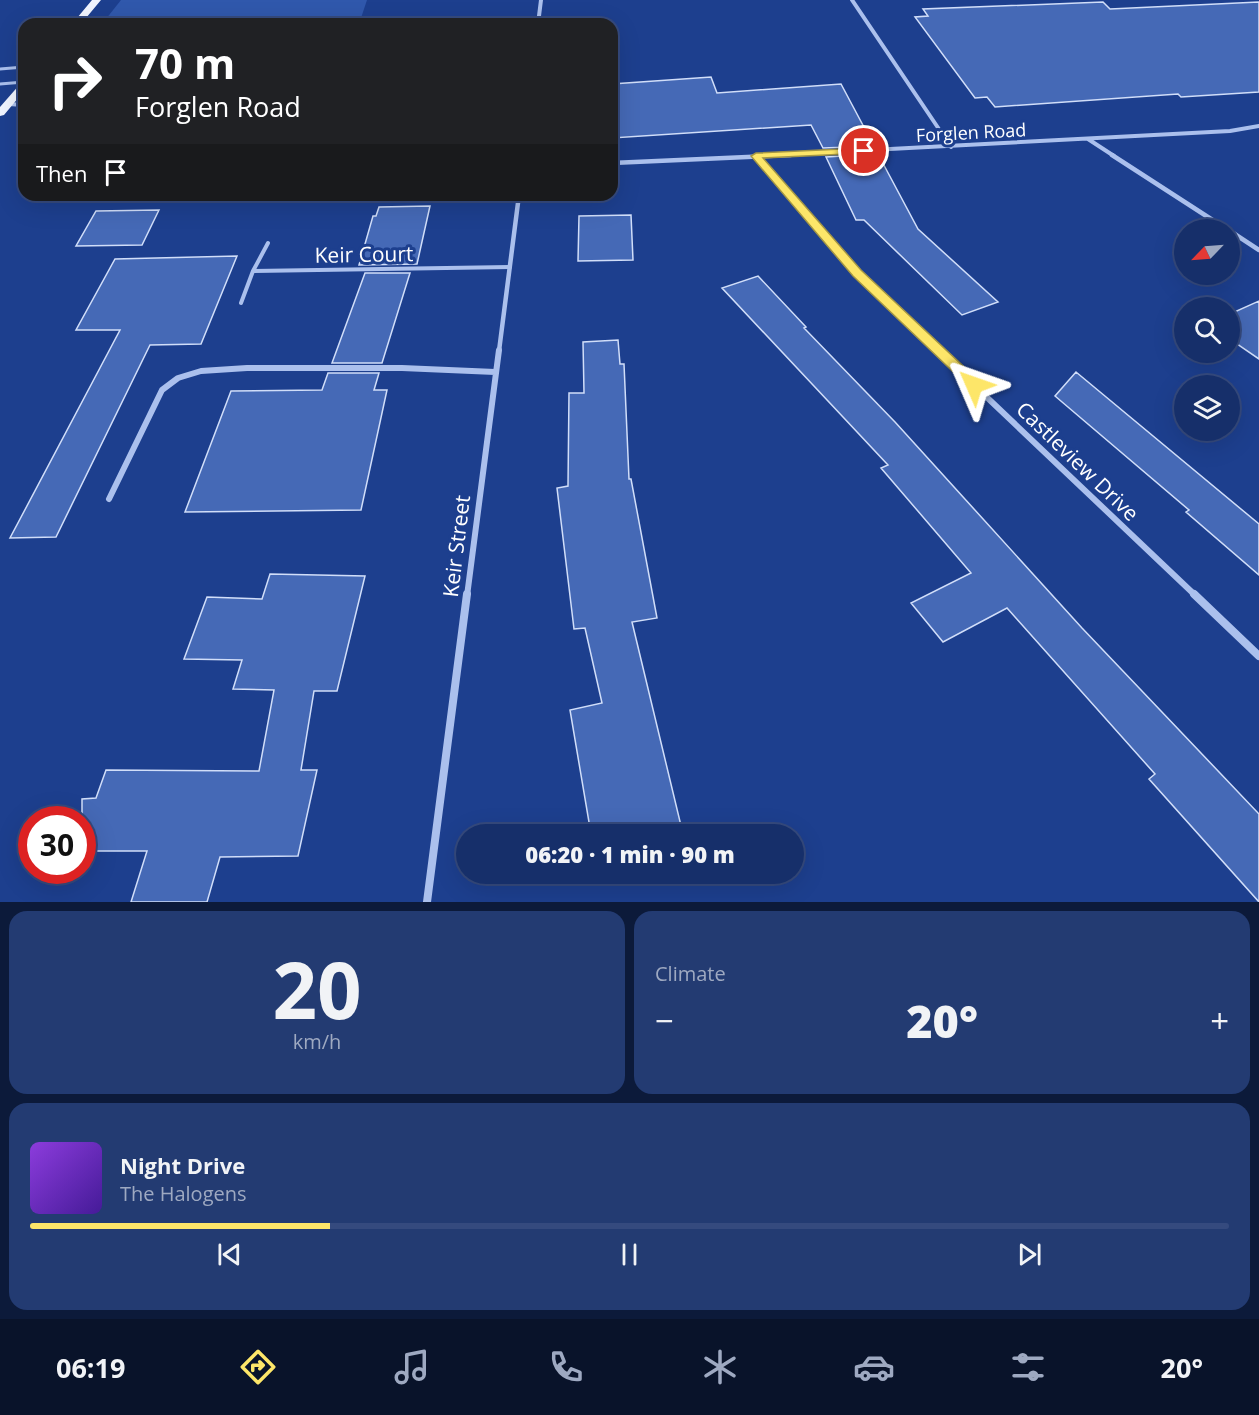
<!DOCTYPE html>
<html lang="en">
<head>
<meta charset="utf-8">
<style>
  body { margin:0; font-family:"Open Sans",sans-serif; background:#233b72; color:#f1f3f6; height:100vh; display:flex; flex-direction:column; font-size:22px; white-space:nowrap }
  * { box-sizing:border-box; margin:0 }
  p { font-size:20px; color:#9ea9c1 }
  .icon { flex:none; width:33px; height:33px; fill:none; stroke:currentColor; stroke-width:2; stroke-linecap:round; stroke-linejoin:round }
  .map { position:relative; height:902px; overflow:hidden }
  .panel { display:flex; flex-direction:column; gap:9px; padding:9px; background:#0c1a3a; flex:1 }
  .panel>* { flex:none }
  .banner { position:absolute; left:18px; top:18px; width:600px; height:183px; border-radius:18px; box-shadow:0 6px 24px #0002,0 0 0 2px #354a7e; background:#202124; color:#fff; overflow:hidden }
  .needle { width:39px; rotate:245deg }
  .buttons { position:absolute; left:1174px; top:219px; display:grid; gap:12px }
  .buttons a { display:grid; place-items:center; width:66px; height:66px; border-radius:50%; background:#162f6a; box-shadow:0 6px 24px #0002,0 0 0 2px #354a7e; font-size:30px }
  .speed { position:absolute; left:18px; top:806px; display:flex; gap:12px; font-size:30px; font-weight:700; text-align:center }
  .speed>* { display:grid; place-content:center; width:78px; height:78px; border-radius:50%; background:#162f6a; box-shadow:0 6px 24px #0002,0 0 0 2px #354a7e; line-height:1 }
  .speed .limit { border:9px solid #d22; background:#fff; color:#111 }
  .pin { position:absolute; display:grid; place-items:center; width:51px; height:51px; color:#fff; margin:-26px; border:3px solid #fff; border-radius:50%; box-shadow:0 2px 6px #0007 }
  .me { position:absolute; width:66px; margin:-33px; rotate:313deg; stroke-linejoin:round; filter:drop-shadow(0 0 4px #0008) }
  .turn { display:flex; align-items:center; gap:21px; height:126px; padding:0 18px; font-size:27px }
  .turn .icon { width:78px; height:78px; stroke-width:2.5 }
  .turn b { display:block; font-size:42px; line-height:51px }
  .then { display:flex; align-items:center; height:57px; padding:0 18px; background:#0003; gap:12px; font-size:22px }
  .big { font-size:45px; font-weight:800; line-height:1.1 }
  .panel .card { flex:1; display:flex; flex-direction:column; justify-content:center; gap:9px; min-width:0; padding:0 21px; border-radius:18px; background:#233b72 }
  .panel .dial { align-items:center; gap:0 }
  .dial b { font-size:78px; line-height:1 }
  .song { display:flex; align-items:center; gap:18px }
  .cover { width:72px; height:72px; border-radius:9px; background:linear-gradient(135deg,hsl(270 70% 55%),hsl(260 70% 35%)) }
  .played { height:6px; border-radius:3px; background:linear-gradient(90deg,#fde669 25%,#354a7e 25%) }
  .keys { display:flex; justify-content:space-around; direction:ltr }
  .heat { display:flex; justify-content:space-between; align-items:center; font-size:33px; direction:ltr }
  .panel .tiles { flex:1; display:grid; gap:9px; grid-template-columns:1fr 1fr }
  .card:last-child { grid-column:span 2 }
  .trip { position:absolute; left:456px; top:824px; width:348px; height:60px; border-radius:30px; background:#162f6a; box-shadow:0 6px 24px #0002,0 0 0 2px #354a7e; font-weight:800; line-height:60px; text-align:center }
  .menu { display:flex; height:96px; justify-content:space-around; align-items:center; background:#09132a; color:#9ea9c1 }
  .menu .icon { width:42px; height:42px }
  .menu .current { color:#fde669 }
  .menu b { font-size:27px; color:#f1f3f6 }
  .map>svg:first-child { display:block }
</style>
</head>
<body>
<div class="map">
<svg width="1259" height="902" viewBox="0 0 1259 902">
  <rect width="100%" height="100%" fill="#1d3f8e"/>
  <path fill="#3058ac" d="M121,0h246l-8,24h-257z"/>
  <path fill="#4569b6" stroke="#d1def9" stroke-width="1.5" d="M1103,2l7,7 149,-7v90l-78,5 -3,-3 -183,13 -8,-10 -12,1 -60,-81 13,-1 -5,-7z
    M711,77l6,16 124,-9 33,62 -51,2 -12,-23 -199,13v-54z
    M878,154l40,75 80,73 -36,13 -98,-95h-8l-30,-63z
    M430,206l-13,58 -58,1 14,-49h3l3,-9z
    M159,210l-17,35 -66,1 20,-35z
    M631,215l2,45 -55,1 1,-45z
    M237,256l-36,88 -51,1 -94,192 -46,1 110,-208h-44l39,-71z
    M365,273h45l-28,90h-50z
    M758,276l48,51 -2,1 91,94 187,206 177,186v88l-110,-123 6,-5 -148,-166 -64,34 -32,-39 60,-30 -90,-105 7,-3 -166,-177z
    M1259,301v58l-29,-20v-25z
    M618,340l2,24h4l5,115h2l26,139 -25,4 51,212h-92l-21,-124 32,-7 -17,-75 -11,1 -17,-141 11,-2 1,-93h15l-1,-51z
    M1076,372l183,152v51l-73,-63 3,-2 -134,-114z
    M328,373h51l-5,17h13l-26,120 -176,2 46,-121 91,-1z
    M270,574l95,2 -28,115h-23l-13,79h16l-19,86 -78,1 -13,45h-76l16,-51h-65v-52l14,-1 10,-28 153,1 15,-81 -41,-1 9,-29 -58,-1 23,-62 55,2z"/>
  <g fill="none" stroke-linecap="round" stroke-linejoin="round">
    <path stroke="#abc0ed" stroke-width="3" d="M0,69l24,-2
      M0,84l24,-2"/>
    <path stroke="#abc0ed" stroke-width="4" d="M253,271l15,-28
      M241,303l12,-32 257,-4"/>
    <path stroke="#abc0ed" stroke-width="4" d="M852,0l99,147
      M538,24l3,-24
      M8,104l16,1
      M1088,139l26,17
      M759,156l471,-25 29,-5"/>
    <path stroke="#abc0ed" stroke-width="4.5" d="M1112,155l116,75
      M756,156l101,117 82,78
      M612,163l179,-8
      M1230,231l29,19
      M499,351l20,-156"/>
    <path stroke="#abc0ed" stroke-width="6" d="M937,350l259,246
      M109,499l53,-109 16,-12 23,-7 46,-3h155l93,4
      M467,596l32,-246"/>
    <path stroke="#abc0ed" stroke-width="8" d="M1194,594l65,62
      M427,902l40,-308"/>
    <path fill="#f1f5ff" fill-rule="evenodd" d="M92,0h9l-20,24h-9z
      M24,82v9l-20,24 -4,1v-9l21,-24z"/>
  </g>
  <path fill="#fde669" stroke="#a49644" stroke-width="1.5" d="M864,148l4,1v4l-105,5 98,112 118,111 1,4 -1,3h-9l-117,-112 -102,-120 5,-3z"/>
  <g text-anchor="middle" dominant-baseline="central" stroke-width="6" stroke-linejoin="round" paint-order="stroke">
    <g font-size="18" fill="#fff" stroke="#1d3f8e">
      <text transform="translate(971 132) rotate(-3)">Forglen Road</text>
    </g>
    <g font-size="21" fill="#fff" stroke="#1d3f8e">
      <text transform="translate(364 254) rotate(-1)">Keir Court</text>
      <text transform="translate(1078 461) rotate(44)">Castleview Drive</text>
      <text transform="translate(456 546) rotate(-83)">Keir Street</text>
    </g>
  </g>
</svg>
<div class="buttons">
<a><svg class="needle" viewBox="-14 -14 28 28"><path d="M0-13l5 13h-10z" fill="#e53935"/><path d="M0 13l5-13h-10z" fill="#9ea9c1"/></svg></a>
<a><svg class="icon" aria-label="search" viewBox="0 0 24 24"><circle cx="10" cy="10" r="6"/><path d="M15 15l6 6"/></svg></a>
<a><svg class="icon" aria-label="layers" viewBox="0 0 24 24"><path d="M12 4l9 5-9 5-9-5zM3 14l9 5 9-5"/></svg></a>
</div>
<div class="speed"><div class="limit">30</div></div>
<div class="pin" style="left:864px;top:151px;background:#d93025"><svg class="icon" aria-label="arrive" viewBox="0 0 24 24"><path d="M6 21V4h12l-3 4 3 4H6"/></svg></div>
<svg class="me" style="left:974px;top:385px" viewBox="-20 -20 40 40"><path d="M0-17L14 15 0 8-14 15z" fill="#fde669" stroke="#fff" stroke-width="4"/></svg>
<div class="trip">06:20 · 1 min · 90 m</div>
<div class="banner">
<div class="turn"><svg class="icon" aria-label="right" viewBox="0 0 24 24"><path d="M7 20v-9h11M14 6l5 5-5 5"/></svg><div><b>70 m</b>Forglen Road</div></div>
<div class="then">Then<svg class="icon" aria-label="arrive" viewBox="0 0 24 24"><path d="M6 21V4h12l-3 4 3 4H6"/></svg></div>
</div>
</div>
<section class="panel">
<div class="tiles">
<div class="card dial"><b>20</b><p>km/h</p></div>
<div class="card"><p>Climate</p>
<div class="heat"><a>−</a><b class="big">20°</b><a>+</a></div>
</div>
<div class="card">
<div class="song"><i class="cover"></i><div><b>Night Drive</b><p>The Halogens</p></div></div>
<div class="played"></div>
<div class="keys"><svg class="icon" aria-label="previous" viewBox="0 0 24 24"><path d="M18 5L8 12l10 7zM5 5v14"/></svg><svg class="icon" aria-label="pause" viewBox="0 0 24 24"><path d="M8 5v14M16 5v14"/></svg><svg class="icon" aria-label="next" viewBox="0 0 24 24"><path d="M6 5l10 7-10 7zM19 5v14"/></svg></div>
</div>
</div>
</section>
<nav class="menu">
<b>06:19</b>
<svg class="icon current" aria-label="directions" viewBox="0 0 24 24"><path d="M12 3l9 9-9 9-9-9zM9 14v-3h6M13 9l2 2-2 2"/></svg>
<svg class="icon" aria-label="music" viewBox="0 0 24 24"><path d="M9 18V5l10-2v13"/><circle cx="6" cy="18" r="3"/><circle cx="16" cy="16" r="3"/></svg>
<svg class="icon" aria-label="phone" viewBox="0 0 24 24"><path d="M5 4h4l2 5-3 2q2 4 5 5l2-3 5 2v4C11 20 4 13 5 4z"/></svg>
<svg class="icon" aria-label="climate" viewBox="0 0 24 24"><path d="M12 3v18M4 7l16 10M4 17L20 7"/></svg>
<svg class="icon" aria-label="car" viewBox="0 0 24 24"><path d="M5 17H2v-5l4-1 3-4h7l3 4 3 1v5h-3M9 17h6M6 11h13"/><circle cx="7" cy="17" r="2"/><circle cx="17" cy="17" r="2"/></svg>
<svg class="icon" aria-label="filters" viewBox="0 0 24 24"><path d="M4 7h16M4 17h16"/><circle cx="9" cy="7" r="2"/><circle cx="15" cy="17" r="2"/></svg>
<b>20°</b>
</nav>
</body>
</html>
